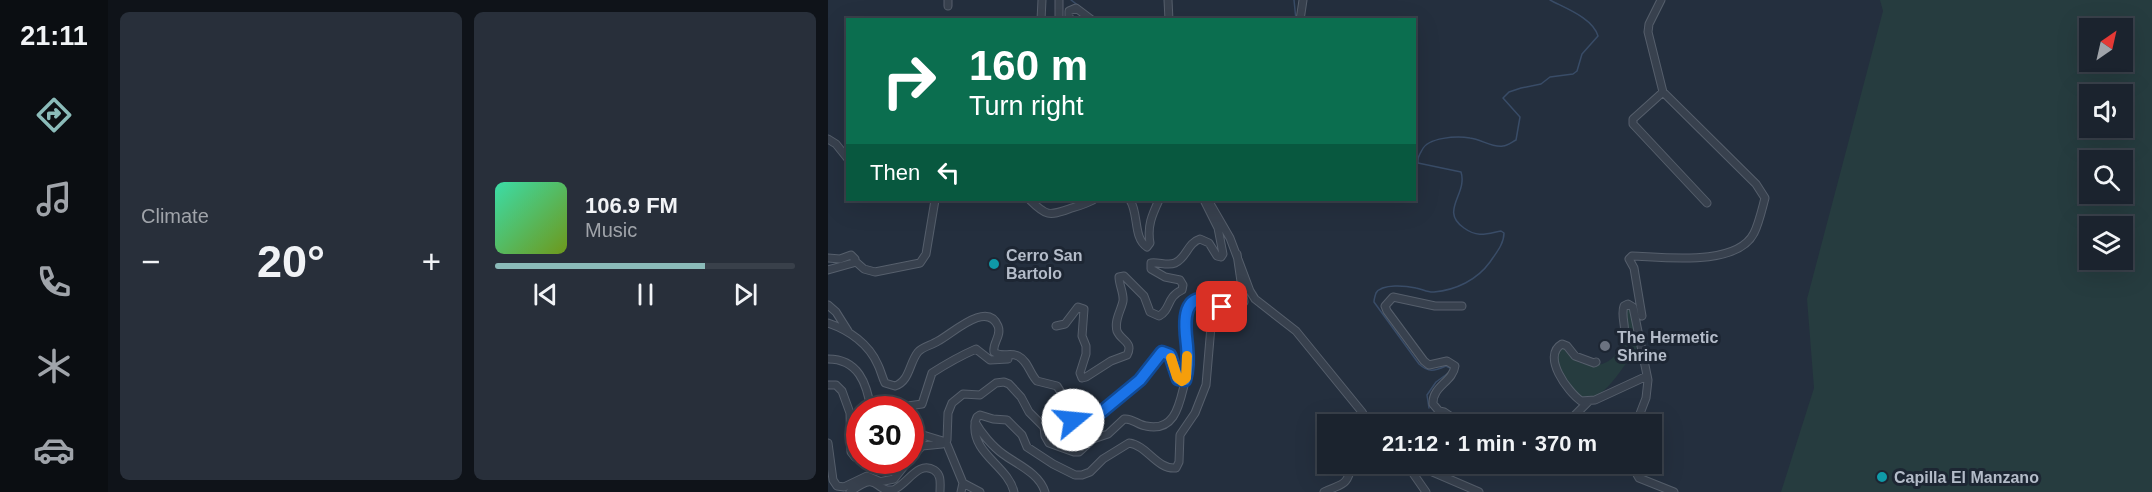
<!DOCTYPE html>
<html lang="en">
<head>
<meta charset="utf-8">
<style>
  body { margin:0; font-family:Arial,sans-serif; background:#282f3a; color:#f1f3f6; height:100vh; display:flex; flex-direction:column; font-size:22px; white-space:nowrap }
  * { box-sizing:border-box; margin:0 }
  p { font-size:20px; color:#a0a4aa }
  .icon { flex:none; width:33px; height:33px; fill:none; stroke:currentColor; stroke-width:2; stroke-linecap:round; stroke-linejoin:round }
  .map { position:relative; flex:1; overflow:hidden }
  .sheet { display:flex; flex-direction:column; gap:12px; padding:12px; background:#0f1319; width:720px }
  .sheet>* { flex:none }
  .banner { position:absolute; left:18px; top:18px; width:570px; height:183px; border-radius:0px; box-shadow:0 6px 24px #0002,0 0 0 2px #39404a; background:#0b6e4f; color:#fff; overflow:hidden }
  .needle { width:39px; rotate:34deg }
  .controls { position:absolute; left:1251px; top:18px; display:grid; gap:12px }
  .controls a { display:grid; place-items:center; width:54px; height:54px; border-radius:0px; background:#1b232e; box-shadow:0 6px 24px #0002,0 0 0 2px #39404a; font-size:30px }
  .speed { position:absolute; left:18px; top:396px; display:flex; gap:12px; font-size:30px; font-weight:700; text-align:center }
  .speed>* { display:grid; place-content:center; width:78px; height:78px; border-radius:50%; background:#1b232e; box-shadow:0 6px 24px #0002,0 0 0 2px #39404a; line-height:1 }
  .speed .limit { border:9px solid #d22; background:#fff; color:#111 }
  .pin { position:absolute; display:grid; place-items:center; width:51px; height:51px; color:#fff; margin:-26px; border-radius:12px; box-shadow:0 3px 9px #0006 }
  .me { position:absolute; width:66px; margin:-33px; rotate:73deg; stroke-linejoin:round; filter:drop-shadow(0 0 4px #0008) }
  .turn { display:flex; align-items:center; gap:21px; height:126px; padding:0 24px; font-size:27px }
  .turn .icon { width:78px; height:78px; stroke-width:2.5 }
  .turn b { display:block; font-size:42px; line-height:51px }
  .then { display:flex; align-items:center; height:57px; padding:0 24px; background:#0003; gap:12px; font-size:22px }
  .big { font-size:45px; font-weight:700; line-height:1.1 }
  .sheet .widget { flex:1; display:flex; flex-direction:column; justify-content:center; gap:9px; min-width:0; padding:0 21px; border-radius:9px; background:#282f3a }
  .song { display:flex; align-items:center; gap:18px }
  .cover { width:72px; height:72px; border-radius:9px; background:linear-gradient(135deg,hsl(160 70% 55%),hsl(80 70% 35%)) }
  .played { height:6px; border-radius:3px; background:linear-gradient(90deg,#8bbbb9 70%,#39404a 70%) }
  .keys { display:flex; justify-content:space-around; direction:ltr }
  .heat { display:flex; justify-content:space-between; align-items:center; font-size:33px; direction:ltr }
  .sheet .tiles { flex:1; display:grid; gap:12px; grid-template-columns:repeat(2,1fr) }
  .trip { position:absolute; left:489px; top:414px; width:345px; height:60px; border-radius:0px; background:#1b232e; box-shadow:0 6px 24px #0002,0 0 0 2px #39404a; font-weight:700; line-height:60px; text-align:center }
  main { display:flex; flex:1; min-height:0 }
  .menu { display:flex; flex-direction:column; width:108px; justify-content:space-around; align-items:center; background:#0b0e12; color:#a0a4aa }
  .menu .icon { width:42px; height:42px }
  .menu .active { color:#8bbbb9 }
  .menu b { font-size:27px; color:#f1f3f6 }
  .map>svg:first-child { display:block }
</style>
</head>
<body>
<main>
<nav class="menu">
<b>21:11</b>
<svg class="icon active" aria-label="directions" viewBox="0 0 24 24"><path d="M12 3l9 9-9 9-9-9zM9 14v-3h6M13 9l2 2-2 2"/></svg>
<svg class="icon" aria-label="music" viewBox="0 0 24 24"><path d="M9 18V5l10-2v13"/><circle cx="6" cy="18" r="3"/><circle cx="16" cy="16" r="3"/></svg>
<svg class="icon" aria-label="phone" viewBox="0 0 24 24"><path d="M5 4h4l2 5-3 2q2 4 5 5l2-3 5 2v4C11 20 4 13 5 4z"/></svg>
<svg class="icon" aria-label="climate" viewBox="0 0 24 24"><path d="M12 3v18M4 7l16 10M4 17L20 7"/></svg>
<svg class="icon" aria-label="car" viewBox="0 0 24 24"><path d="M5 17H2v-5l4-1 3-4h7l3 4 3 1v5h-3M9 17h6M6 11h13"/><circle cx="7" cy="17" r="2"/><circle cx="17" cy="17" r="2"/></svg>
</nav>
<section class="sheet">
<div class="tiles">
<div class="widget"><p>Climate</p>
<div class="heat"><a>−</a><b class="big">20°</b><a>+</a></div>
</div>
<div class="widget">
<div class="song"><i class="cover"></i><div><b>106.9 FM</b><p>Music</p></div></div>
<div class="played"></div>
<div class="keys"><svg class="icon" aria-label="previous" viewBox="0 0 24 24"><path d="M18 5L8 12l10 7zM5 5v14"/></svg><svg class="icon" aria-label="pause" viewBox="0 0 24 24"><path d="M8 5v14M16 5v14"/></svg><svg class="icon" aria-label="next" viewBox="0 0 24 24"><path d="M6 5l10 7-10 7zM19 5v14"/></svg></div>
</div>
</div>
</section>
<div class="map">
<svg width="1324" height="492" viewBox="0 0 1324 492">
  <rect width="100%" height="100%" fill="#242f3e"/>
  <path fill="#263c3f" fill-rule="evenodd" d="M1052,0h272v492h-371l33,-104 -7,-89 76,-288zM1262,28h32v34h-32zM1262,94h32v34h-32zM1262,160h32v34h-32zM1262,226h32v34h-32z
    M799,307l3,2c3,11 8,25 7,37 -1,8 -10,16 -15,23 -17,24 -37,46 -57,10 -7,-13 -10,-15 -8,-30l5,-3c8,12 16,19 31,19 15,1 26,-11 31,-25 4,-11 -4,-23 3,-33z"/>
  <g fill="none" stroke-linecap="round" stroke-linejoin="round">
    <path stroke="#394c67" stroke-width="1.5" d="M243,0l21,16
      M466,0l2,20
      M381,20h15
      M601,408l-2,-13 9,-13 15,-11 -1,-3 -4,-2c-12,5 -17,7 -27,-2l-45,-62c0,-3 1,-6 2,-9 6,-10 31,-7 40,-5 6,1 13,5 18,4 22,-2 43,-12 56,-30 6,-9 14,-18 14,-29l-3,-2c-15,3 -23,7 -37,-3 -25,-17 4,-34 -3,-56l-43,-9c-1,-6 1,-7 4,-13 6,-13 35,-14 48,-12 11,1 22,10 33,8 4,0 9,-4 13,-6l4,-23 -17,-19 6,-6 12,-4 20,-4 9,-7 23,-3 4,-3 5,-17 16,-18c-5,-18 -33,-28 -48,-36"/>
    <defs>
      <path id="minor" d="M340,0l1,20
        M120,6v-6
        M213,20l1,-20
        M231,20v-20
        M241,20v-9l7,-3 16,12
        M472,20l3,-20
        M835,92l-30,27v5l74,79
        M0,139l8,5 12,15
        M202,200c16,16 19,16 39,9 9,-3 16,-5 24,-9
        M302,200c9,14 3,38 17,47l3,-4c-3,-17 2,-28 9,-43
        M380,200l22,38 20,53 5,8 41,32 66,81 7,12
        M0,258l12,1 11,-4 4,4 -2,4 -25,7
        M27,261l9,8 11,3 45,-9 6,-9 9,-54
        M0,305l8,7 12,19
        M634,306h-27l-42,-9 -8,9 2,5 37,50 5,4 18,-4 8,5c-2,16 -23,20 -22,38l6,7 5,1 18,12
        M814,316l-8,-48 -5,-9 3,-3c32,1 105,11 122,-23 5,-10 8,-24 11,-35l-9,-14 -93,-92 -15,-60 1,-8 12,-24
        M0,323c21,7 41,21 50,42 3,6 4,12 7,18l10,3c15,-5 14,-23 23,-34 4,-5 14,-7 20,-11 14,-7 49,-41 60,-15 4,10 -6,17 -4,26 8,6 16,0 24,4 10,5 12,18 19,25l20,5 5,8v20l3,6 6,1 11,-5h13l5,-3 40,-33 22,-28 8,3 8,24h7c6,-20 -8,-63 9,-77 15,-13 35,24 50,0l-7,-48
        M228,326l9,-2 13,-17 6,2 -2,27 4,10v8l-6,19 2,5 4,-1 25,-16 16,-6c7,-13 -6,-14 -10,-24 -3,-11 4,-20 6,-30 1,-8 -4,-16 -4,-24l5,-1 20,20 6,16 9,4c12,-6 7,-19 23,-26l1,-5 -3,-5 -15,-3 -14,-8v-6c8,-1 17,3 24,0 12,-5 12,-20 25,-24l9,4 8,13 4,1 2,-3 -5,-26 -14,-28
        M795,340c5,-12 -3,-23 1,-34l4,-2 5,3 15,73 -2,18 -10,26
        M0,359c30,0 39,24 43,51
        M768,362l-2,1 -19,-7 -8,-10 -5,-2c-21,12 6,48 19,57l14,-1 52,-24
        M0,385h8l6,6 8,22 1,39 4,5 5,2
        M74,410l6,-4 14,-2 10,-31c14,-9 28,-17 44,-24l14,11 18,-1
        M147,424c-3,30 33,42 39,68
        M604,424l7,-13
        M693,424h4
        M738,424l22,-22
        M82,436l13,-1 23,7 17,41
        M0,443l5,37 4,6 7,1 23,-11 14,6
        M82,459l12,-13 20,-2 5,-4 1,-27 4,-10 11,-9 17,1 16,-12 8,-1 5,2 12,13 8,15 15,15 1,9 4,7 25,9h5l14,-13 15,-5 16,-15c9,-1 13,6 22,7 32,7 34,-28 40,-48
        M582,464v5l16,23
        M586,464l65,28
        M803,464l8,14 35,14
        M51,482l15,-3 15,-19
        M22,492c30,-23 23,0 43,-2 14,-5 25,-30 41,-20 8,5 6,14 6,22
        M133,492l2,-9 17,9
        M217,492c-6,-19 -27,-27 -42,-38 -10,-7 -22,-21 -28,-32l2,-5 3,-2 13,4 14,1 15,15 5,12 26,17 22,11h7l8,-3 13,-13 26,-16c18,2 28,27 47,25l3,-6 1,-27 15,-22 11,-28 7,-82
        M496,492c19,-9 23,-5 28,-28"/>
    </defs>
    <use href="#minor" stroke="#565f6c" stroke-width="9"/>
    <use href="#minor" stroke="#38414e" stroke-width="7"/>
  </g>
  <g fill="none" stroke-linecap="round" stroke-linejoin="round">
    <defs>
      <path id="route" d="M245,420c9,-4 19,-2 27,-7l40,-33 22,-28 8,3 8,24 7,1c3,-10 3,-24 2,-34 -1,-11 -7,-43 12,-47 7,-1 16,5 23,8"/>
    </defs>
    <use href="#route" stroke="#114b97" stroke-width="15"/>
    <use href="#route" stroke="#1a73e8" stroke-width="10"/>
    <path stroke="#f59e0b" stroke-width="10" d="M343,358l6,19 5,4 4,-3 1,-22"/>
  </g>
  <g fill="#0f9aa8" stroke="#1d2633" stroke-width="2">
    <circle cx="166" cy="264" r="6"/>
    <circle cx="1054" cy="477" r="6"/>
  </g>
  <circle fill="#6b7280" stroke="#1d2633" stroke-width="2" cx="777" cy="346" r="6"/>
  <g text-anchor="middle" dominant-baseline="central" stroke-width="6" stroke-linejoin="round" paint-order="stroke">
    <g font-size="16" font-weight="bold" fill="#b4bcc9" stroke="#1d2633" text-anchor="start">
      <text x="178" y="255">Cerro San<tspan x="178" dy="18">Bartolo</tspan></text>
      <text x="789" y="337">The Hermetic<tspan x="789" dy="18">Shrine</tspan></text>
      <text x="1066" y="477">Capilla El Manzano</text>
    </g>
  </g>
</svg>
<div class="controls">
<a><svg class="needle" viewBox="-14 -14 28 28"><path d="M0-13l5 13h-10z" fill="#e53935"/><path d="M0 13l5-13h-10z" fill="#a0a4aa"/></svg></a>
<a><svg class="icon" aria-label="sound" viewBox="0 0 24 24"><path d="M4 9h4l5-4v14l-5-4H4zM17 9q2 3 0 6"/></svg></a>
<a><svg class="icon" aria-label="search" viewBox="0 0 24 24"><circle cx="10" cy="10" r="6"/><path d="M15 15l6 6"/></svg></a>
<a><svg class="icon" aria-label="layers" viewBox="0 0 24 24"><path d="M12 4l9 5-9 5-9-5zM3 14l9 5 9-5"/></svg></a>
</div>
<div class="speed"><div class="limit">30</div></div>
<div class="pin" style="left:394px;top:307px;background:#d93025"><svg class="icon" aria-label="arrive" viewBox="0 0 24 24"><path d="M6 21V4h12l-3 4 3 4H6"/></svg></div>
<svg class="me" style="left:245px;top:420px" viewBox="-20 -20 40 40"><circle r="19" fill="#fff"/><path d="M0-13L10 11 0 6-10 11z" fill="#1a73e8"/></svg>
<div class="trip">21:12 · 1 min · 370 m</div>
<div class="banner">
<div class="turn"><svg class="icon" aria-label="right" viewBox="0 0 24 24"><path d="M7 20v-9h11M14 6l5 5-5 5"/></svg><div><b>160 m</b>Turn right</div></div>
<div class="then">Then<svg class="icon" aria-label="left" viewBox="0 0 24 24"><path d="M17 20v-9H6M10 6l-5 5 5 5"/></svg></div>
</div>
</div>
</main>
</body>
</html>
